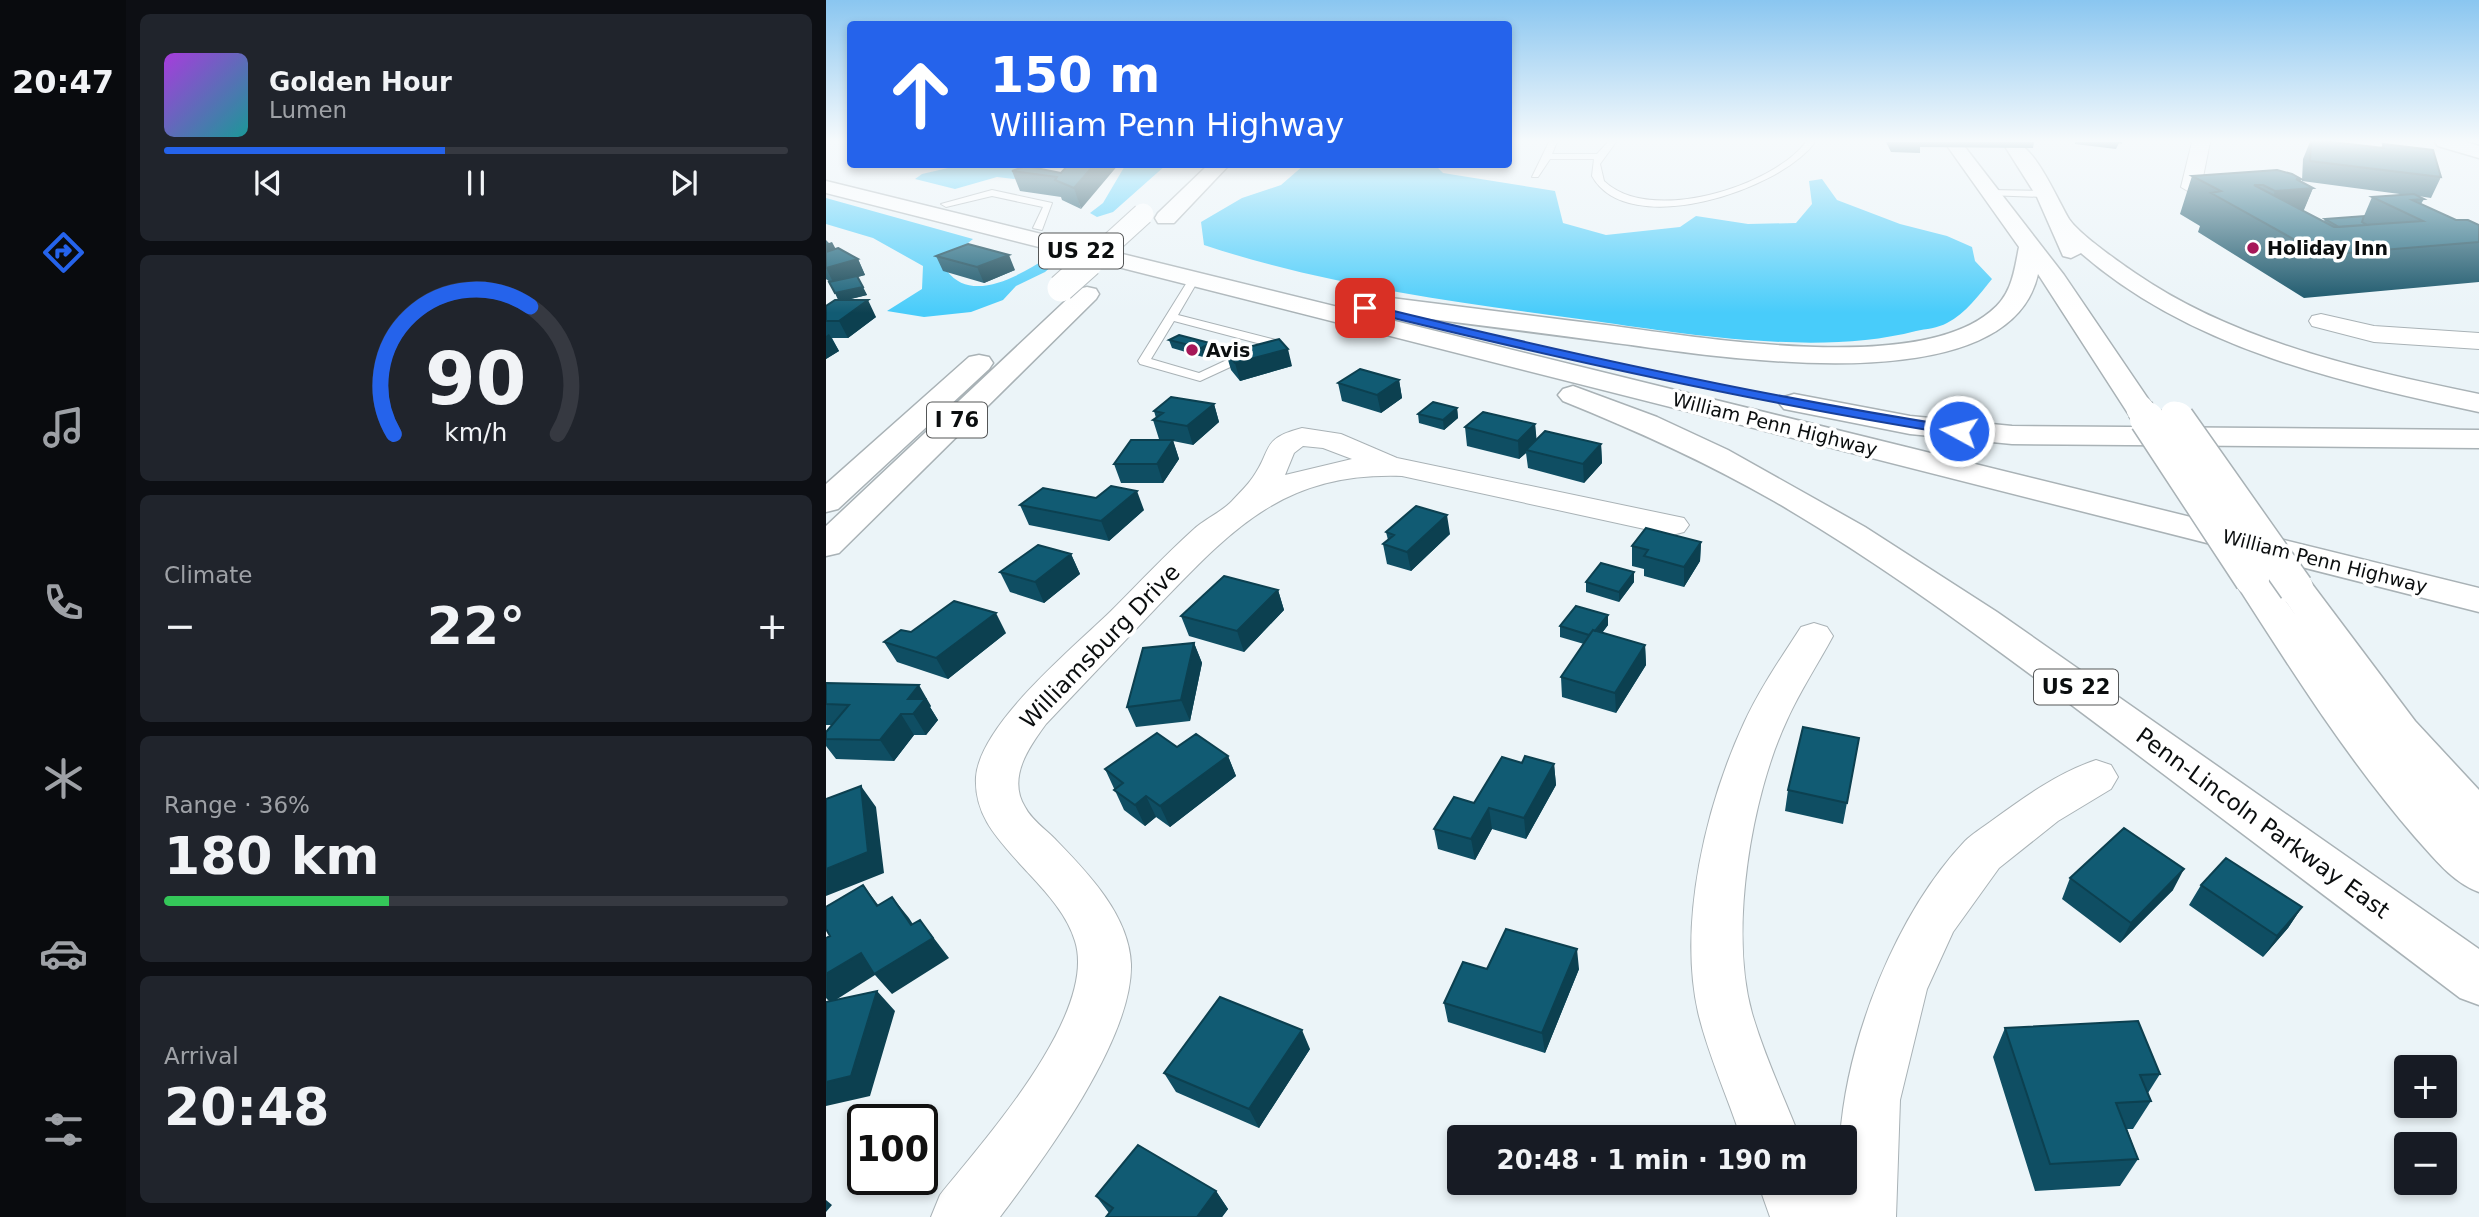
<!DOCTYPE html>
<html lang="en">
<head>
<meta charset="utf-8">
<style>
  body { margin:0; font-family:"DejaVu Sans",sans-serif; background:#20242c; color:#f1f3f6; height:100vh; display:flex; flex-direction:column; font-size:26px; white-space:nowrap }
  * { box-sizing:border-box; margin:0 }
  p { font-size:23px; color:#9ea1a6 }
  .icon { flex:none; width:38px; height:38px; fill:none; stroke:currentColor; stroke-width:2; stroke-linecap:round; stroke-linejoin:round }
  .map { position:relative; flex:1; overflow:hidden }
  .side { display:flex; flex-direction:column; gap:14px; padding:14px; background:#0d0f14; width:700px }
  .side>* { flex:none }
  .top-card { position:absolute; left:21px; top:21px; width:665px; height:147px; border-radius:7px; box-shadow:0 4px 10px #0003; background:#2563eb; color:#fff; overflow:hidden }
  .buttons { position:absolute; left:1568px; top:1055px; display:grid; gap:14px }
  .buttons a { display:grid; place-items:center; width:63px; height:63px; border-radius:7px; background:#171b24; box-shadow:0 4px 10px #0003; font-size:35px }
  .speed { position:absolute; left:21px; top:1104px; display:flex; gap:14px; font-size:35px; font-weight:700; text-align:center }
  .speed>* { display:grid; place-content:center; width:91px; height:91px; border-radius:50%; background:#171b24; box-shadow:0 4px 10px #0003; line-height:1 }
  .speed .limit { border:4px solid #111; border-radius:10px; background:#fff; color:#111 }
  .pin { position:absolute; display:grid; place-items:center; width:60px; height:60px; color:#fff; margin:-30px; border-radius:14px; box-shadow:0 4px 10px #0006 }
  .me { position:absolute; width:77px; margin:-38px; rotate:277deg; stroke-linejoin:round; filter:drop-shadow(0 0 5px #0008) }
  .turn { display:flex; align-items:center; gap:24px; height:147px; padding:0 28px; font-size:32px }
  .turn .icon { width:91px; height:91px; stroke-width:2.5 }
  .turn b { display:block; font-size:49px; line-height:60px }
  .big { font-size:52px; font-weight:600; line-height:1.1 }
  .side .tile { flex:1; display:flex; flex-direction:column; justify-content:center; gap:10px; min-width:0; padding:0 24px; border-radius:10px; background:#20242c }
  .side .dial { align-items:center; gap:0 }
  .dial svg { height:182px; overflow:visible; fill:none; stroke:#363941; stroke-width:7; stroke-linecap:round; text-anchor:middle }
  .dial text { fill:#f1f3f6; stroke:none }
  .song { display:flex; align-items:center; gap:21px }
  .cover { width:84px; height:84px; border-radius:10px; background:linear-gradient(135deg,hsl(280 70% 55%),hsl(180 70% 35%)) }
  .played { height:7px; border-radius:4px; background:linear-gradient(90deg,#2563eb 45%,#363941 45%) }
  .keys { display:flex; justify-content:space-around; direction:ltr }
  .heat { display:flex; justify-content:space-between; align-items:center; font-size:38px; direction:ltr }
  .charge { height:10px; border-radius:5px; background:linear-gradient(90deg,#34c759 36%,#363941 0) }
  .trip { position:absolute; left:621px; top:1125px; width:410px; height:70px; border-radius:7px; background:#171b24; box-shadow:0 4px 10px #0003; font-weight:600; line-height:70px; text-align:center }
  main { display:flex; flex:1; min-height:0 }
  .dock { display:flex; flex-direction:column; width:126px; justify-content:space-around; align-items:center; background:#090b0e; color:#9ea1a6 }
  .dock .icon { width:49px; height:49px }
  .dock .active { color:#2563eb }
  .dock b { font-size:32px; color:#f1f3f6 }
  .map>svg:first-child { display:block }
</style>
</head>
<body>
<main>
<nav class="dock">
<b>20:47</b>
<svg class="icon active" aria-label="directions" viewBox="0 0 24 24"><path d="M12 3l9 9-9 9-9-9zM9 14v-3h6M13 9l2 2-2 2"/></svg>
<svg class="icon" aria-label="music" viewBox="0 0 24 24"><path d="M9 18V5l10-2v13"/><circle cx="6" cy="18" r="3"/><circle cx="16" cy="16" r="3"/></svg>
<svg class="icon" aria-label="phone" viewBox="0 0 24 24"><path d="M5 4h4l2 5-3 2q2 4 5 5l2-3 5 2v4C11 20 4 13 5 4z"/></svg>
<svg class="icon" aria-label="climate" viewBox="0 0 24 24"><path d="M12 3v18M4 7l16 10M4 17L20 7"/></svg>
<svg class="icon" aria-label="car" viewBox="0 0 24 24"><path d="M5 17H2v-5l4-1 3-4h7l3 4 3 1v5h-3M9 17h6M6 11h13"/><circle cx="7" cy="17" r="2"/><circle cx="17" cy="17" r="2"/></svg>
<svg class="icon" aria-label="filters" viewBox="0 0 24 24"><path d="M4 7h16M4 17h16"/><circle cx="9" cy="7" r="2"/><circle cx="15" cy="17" r="2"/></svg>
</nav>
<section class="side">
<div class="tile">
<div class="song"><i class="cover"></i><div><b>Golden Hour</b><p>Lumen</p></div></div>
<div class="played"></div>
<div class="keys"><svg class="icon" aria-label="previous" viewBox="0 0 24 24"><path d="M18 5L8 12l10 7zM5 5v14"/></svg><svg class="icon" aria-label="pause" viewBox="0 0 24 24"><path d="M8 5v14M16 5v14"/></svg><svg class="icon" aria-label="next" viewBox="0 0 24 24"><path d="M6 5l10 7-10 7zM19 5v14"/></svg></div>
</div>
<div class="tile dial"><svg viewBox="0 0 100 80">
<path d="M14 69A42 42 0 1 1 86 69"/>
<path d="M14 69A42 42 0 0 1 74 13" stroke="#2563eb"/>
<text x="50" y="56" font-size="32" font-weight="700">90</text>
<text x="50" y="72" font-size="11">km/h</text>
</svg></div>
<div class="tile"><p>Climate</p>
<div class="heat"><a>−</a><b class="big">22°</b><a>+</a></div>
</div>
<div class="tile"><p>Range · 36%</p><b class="big">180 km</b><div class="charge"></div></div>
<div class="tile"><p>Arrival</p><b class="big">20:48</b></div>
</section>
<div class="map">
<svg width="1653" height="1217" viewBox="0 0 1653 1217">
  <rect width="100%" height="100%" fill="#ebf4f8"/>
  <path fill="#48ccfa" d="M300,164l40,1 -53,47 -16,5 -7,-4 13,-10z
    M135,165h81l-11,9 -17,5 -17,-2 -42,12 -40,-10 7,-5z
    M478,165h131l8,8 112,18 8,32 43,12 74,-8 16,-11 52,8 48,-1 16,-19 -3,-23 13,-2 15,21 63,24 47,12 25,11 3,14 17,18c-13,16 -26,34 -45,44 -9,5 -21,6 -31,8 -95,25 -224,4 -322,-10 -131,-18 -263,-34 -390,-76l-3,-23 41,-24 39,-13z
    M0,198l147,41 -16,13 -10,19c25,33 73,4 100,-13l11,3 -13,11 -29,14 -13,14 -32,12 -47,5 -37,-6 35,-22 1,-23 -50,-28 -47,-14z"/>
  <g fill="none" stroke-linecap="round" stroke-linejoin="round">
    <defs>
      <path id="lane" d="M723,142h8l-5,12h45l11,-12h8l-16,22 4,17c45,44 168,6 202,-39h9c-34,48 -187,99 -223,34l2,-17h-44l-12,18h-6z
        M166,190l60,13 -10,27 -9,-2 10,-21 -51,-11 -46,11 -5,-3z
        M1163,190l56,1 5,3 -5,3 -59,-2 -2,-2z
        M368,276l5,3 -21,36 98,25v6l-76,35 -60,-17 -2,-3 51,-82zM348,321l87,23 -62,29 -48,-14z"/>
      <path id="street" d="M1366,142h18l-9,45 -10,6 -10,-6z
        M1495,314l53,12 105,7v16l-105,-7 -62,-16 -3,-5 3,-5z
        M476,428l39,6 56,24 287,60 5,7 -5,7 -12,3 -270,-59c-119,-4 -170,53 -247,133 -36,38 -73,77 -109,115 -17,23 -39,54 -21,83 6,12 20,22 29,31 32,33 75,76 77,126 2,75 -86,193 -131,253h-69l9,-22c44,-55 158,-181 135,-254 -9,-30 -34,-54 -55,-77 -23,-26 -46,-49 -44,-87 4,-53 97,-129 135,-166 27,-27 54,-56 83,-82 11,-10 29,-18 38,-28 7,-8 15,-15 21,-24 20,-28 7,-38 49,-49zM477,446l20,2 29,11 -67,16 9,-22z
        M988,623l13,4 6,9c-15,28 -33,55 -46,84 -36,77 -58,211 -35,293 12,42 32,84 48,125h-59c-13,-40 -34,-86 -43,-126 -20,-90 8,-207 46,-289 15,-33 37,-65 57,-96z
        M1270,760l15,5 7,12 -7,12 -53,32 -59,47 -46,64 -26,57 -27,111 -4,117h-126l-12,-34h86v-45h-4c7,-99 56,-224 125,-297 7,-7 17,-13 25,-19 33,-24 67,-49 106,-62z"/>
      <path id="primary" d="M1609,142h31l13,4v12l-41,-12z"/>
      <path id="highway" d="M1135,142l103,133 91,134 -4,6 -11,3 -11,-3 -91,-141c-30,135 -334,80 -430,68 -73,-10 -145,-19 -217,-28l-9,-3 -4,-5 4,-5 9,-3c72,9 143,18 215,27 94,12 308,50 384,-13 22,-17 24,-40 29,-65l-71,-100 2,-4z
        M1189,142c21,6 43,59 54,77 10,15 50,43 66,54 100,69 227,97 344,121v18c-139,-30 -288,-63 -398,-159l-10,5 -8,-2 -26,-59 -31,-49z
        M383,164h21l-56,59h-16l-3,-5 3,-5z
        M0,181l1653,407v24l-1653,-419z
        M261,287l9,2 3,5 -3,5 -257,254 -13,3v-30l252,-237z
        M153,355l10,2 4,6 -4,6 -151,140 -12,3v-28l143,-127z
        M747,386l84,31 71,33 137,77 132,85 482,337v56l-19,-7c-116,-88 -232,-175 -347,-262 -110,-82 -220,-166 -339,-235 -68,-39 -139,-71 -211,-100l-5,-6 5,-6z
        M968,394l116,22 102,10 467,4v18l-467,-4 -102,-10 -126,-25 -5,-6 5,-6z
        M1426,567l13,4 31,45 -19,-28 6,-8 13,-4 13,4 106,141 64,69v102c-27,-10 -45,-34 -64,-55 -69,-80 -125,-169 -182,-258l6,-8z"/>
    </defs>
    <use href="#lane" stroke="#a9b2b6" stroke-width="2"/>
    <use href="#street" stroke="#a9b2b6" stroke-width="2"/>
    <use href="#primary" stroke="#a9b2b6" stroke-width="3"/>
    <use href="#highway" stroke="#a9b2b6" stroke-width="3"/>
    <use href="#lane" fill="#fff" fill-rule="evenodd"/>
    <use href="#street" fill="#fff" fill-rule="evenodd"/>
    <use href="#primary" fill="#fff" fill-rule="evenodd"/>
    <use href="#highway" fill="#fff" fill-rule="evenodd"/>
    <defs>
      <path id="highway-bridge-far2" d="M261,265l56,-51"/>
      <path id="highway-bridge-far1" d="M235,288l28,-25
        M1314,409l8,12
        M1348,415l4,6"/>
      <path id="highway-bridge" d="M1321,419l105,160
        M1351,419l119,169"/>
    </defs>
    <use href="#highway-bridge-far2" stroke="#a9b2b6" stroke-width="23" stroke-linecap="butt"/>
    <use href="#highway-bridge-far1" stroke="#a9b2b6" stroke-width="29" stroke-linecap="butt"/>
    <use href="#highway-bridge" stroke="#a9b2b6" stroke-width="37" stroke-linecap="butt"/>
    <use href="#highway-bridge-far2" stroke="#fff" stroke-width="21"/>
    <use href="#highway-bridge-far1" stroke="#fff" stroke-width="27"/>
    <use href="#highway-bridge" stroke="#fff" stroke-width="34"/>
  </g>
  <path fill="#0f4e63" d="M1060,142h148l-1,6 -113,-1v6l-29,-1z
    M1249,142h47v2l-3,-1 -3,6 -41,-5z
    M1484,142h22l49,6 2,-4 58,33 -10,21 -13,-2 6,3 -3,5 35,16 23,5v57l-175,16 -106,-66 2,-6 -20,-12 12,-38 109,3 -1,2 13,7 -10,23 21,10 1,-2 39,-3 8,-19 35,-2 -105,-14 1,-22z
    M243,164l12,45 -19,-9 -1,-3 -41,-6 -8,-20 49,2z
    M0,240l9,9 23,10 7,16 -8,2 10,18 -21,5 30,17 -28,21h-16l7,13 -13,8v-53l13,-6 -9,-18 -4,-3z
    M110,256l79,14 -31,13 -41,-12z
    M343,340l41,3 3,9 -10,5 -31,-9z
    M400,353l66,13 -52,15 -9,-11z
    M573,380l3,18 -21,15 -39,-12 -4,-18z
    M388,404l5,18 -26,23 -20,-4 6,18 -16,24h-42l-7,-19 53,-24 -8,-1 -6,-19 3,-2 -2,-7z
    M631,408l1,10 -14,12 -25,-7 -1,-9z
    M709,424l1,15 65,5 1,19 -18,20 -56,-15 -2,-15 -7,6 -52,-13 -2,-19z
    M194,505l124,5 -35,31 -80,-16z
    M560,532l64,2 -39,37 -24,-7 -4,-20 5,-4z
    M875,542l-1,19 -16,26 -40,-11v-7l-12,-3v-20z
    M245,554l9,20 -36,29 -34,-11 -10,-20z
    M808,572v10l-15,20 -33,-10v-10z
    M452,590l6,20 -40,42 -55,-16 -8,-20z
    M782,625l-6,8 43,12 1,20 -30,48 -54,-16 -1,-20 23,-33 -24,-7v-11z
    M85,632l95,1 -58,46 -51,-17 -13,-20z
    M368,643l8,20 -12,58 -54,6 -9,-20z
    M0,683l105,23 -1,1 8,13 -12,15h-12l-20,26 -58,-2 -10,-13v-14l6,-7h-6z
    M1033,738l-16,86 -58,-13 3,-21z
    M351,747l51,9 8,20 -66,51 -14,-10 -11,9 -21,-16 -19,-41z
    M696,763l32,1 2,21 -30,54 -34,-10 -17,31 -37,-11 -4,-20 40,-26z
    M1244,878l103,12 -53,53 -58,-44z
    M1375,885l101,22 -14,21 -25,29 -74,-52z
    M661,969h92l-34,84 -97,-31 -4,-19z
    M1179,1028l155,46 -12,19 3,8 -18,28h-6l11,30 -18,27 -85,5 -42,-134z
    M484,1049l-51,79 -83,-36 -12,-19z
    M390,1191l12,18 -6,8h-116l3,-4 -13,-17z"/>
  <path fill="#0c4050" d="M269,164h24l-38,45 -7,-21z
    M1470,179h5l-4,10 16,-1 -16,39 -34,-5 12,-31z
    M6,242l8,15 -14,5v-18z
    M183,255l6,15 -31,13 -7,-16z
    M32,259l7,16 -31,9 -8,-16z
    M37,287l4,8 -28,7 -4,-9z
    M42,300l8,17 -28,21 -9,-17z
    M3,334l10,17 -13,8v-23z
    M384,343l3,9 -10,5 -2,-9z
    M462,349l4,17 -52,15 -5,-18z
    M573,380l3,18 -21,15 -4,-18z
    M388,404l5,18 -26,23 -6,-19z
    M631,408l1,10 -14,12 -1,-10z
    M709,424l2,19 -11,7v3l-7,6 -1,-18z
    M347,440l6,19 -16,24 -6,-19z
    M775,444l1,19 -18,20 -1,-19z
    M311,491l7,19 -35,31 -8,-20z
    M621,515l3,19 -39,37 -4,-19z
    M875,542l-1,19 -16,26v-20z
    M245,554l9,20 -36,29 -9,-21z
    M808,572v10l-15,20v-10z
    M452,590l6,20 -40,42 -7,-21z
    M170,613l10,20 -58,46 -12,-21z
    M782,615v10l-16,21v-10z
    M368,643l8,20 -12,58 -9,-21z
    M819,645l1,20 -30,48 -1,-20z
    M93,685l12,21 -1,1 8,13 -12,15 -13,-21 -5,-15z
    M75,714l13,21 -20,26 -14,-21z
    M402,756l8,20 -66,51 -10,-21z
    M728,764l2,21 -30,54 -2,-21z
    M35,786l15,21 8,66 -58,23v-27z
    M320,796l10,21 -11,9 -10,-21z
    M663,808l3,21 -17,31 -4,-21z
    M1358,869l-11,21 -53,53 11,-20z
    M37,885l16,21h-2z
    M66,897l17,21 16,25 -5,-23 29,38 -57,36 -17,-19 -44,28 -5,-5v-24l35,-21 50,-28z
    M1476,907l-14,21 -25,29 14,-21z
    M751,949l2,20 -34,84 -3,-20z
    M51,991l18,20 -25,85 -44,10v-24z
    M476,1030l8,19 -51,79 -10,-19z
    M390,1191l12,18 -6,8h-25z
    M0,1200l6,5 -6,7z"/>
  <path fill="#115b73" stroke="#0c4050" stroke-width="2" d="M1485,142h21l52,6 -1,-4 50,6 8,27 -131,-16z
    M243,164h26l-21,24 -19,-8 2,-3 -45,-6 14,-5 35,7z
    M1451,170l15,4 9,5h-5l17,9 -38,3 -12,-6h-9l80,42 89,-6 -51,-24 42,-3 10,5 -12,1 44,20h12l11,5v17l-157,13 -111,-62 10,-2 -29,-15z
    M1538,216l-2,6 5,3 -28,2 -14,-8z
    M142,244l41,11 -32,12 -41,-11z
    M12,248l20,11 -32,9v-16z
    M31,276l6,11 -28,6 -6,-11z
    M9,300h33l-29,21h-13v-15z
    M353,335l31,8 -9,5 -32,-8z
    M453,339l9,10 -53,14 -9,-10z
    M534,369l39,11 -22,15 -39,-12z
    M345,397l43,7 -27,22 -34,-6 10,-7 -9,-2z
    M607,402l24,6 -14,12 -25,-6z
    M657,412l52,12 -17,17 -53,-14z
    M719,431l56,13 -18,20 -57,-14z
    M305,440h42l-16,24h-43z
    M285,486l26,5 -36,30 -81,-16 23,-17 53,10z
    M590,506l31,9 -40,37 -24,-8 11,-9 -8,-3z
    M820,528l55,14 -17,25 -40,-11 4,-6 -16,-4z
    M212,545l33,9 -36,28 -35,-10z
    M775,563l33,9 -15,20 -33,-10z
    M398,576l54,14 -41,41 -56,-15z
    M128,601l42,12 -60,45 -52,-16 17,-12 10,2z
    M750,606l32,9 -13,16 -2,-1 -4,5 -29,-9z
    M767,630l52,15 -30,48 -54,-16z
    M368,643l-13,57 -54,7 16,-59z
    M0,683l93,2 -11,14h17l-12,15h-12l-21,26 -54,-1v-7l23,-27 -23,-1z
    M977,727l56,11 -12,65 -59,-13z
    M331,733l20,14 19,-13 32,22 -68,50 -14,-10 -11,9 -21,-15 9,-7 -18,-14z
    M699,756l29,8 -30,54 -35,-10 -18,31 -37,-10 20,-32 20,6 28,-46 20,6z
    M35,786l7,66 -42,17v-70z
    M1298,828l60,41 -53,54 -61,-45z
    M1400,858l76,49 -25,29 -76,-51z
    M37,885l14,21 15,-9 19,28 9,-5 13,18 -59,36 -13,-21 -35,21v-36l4,-2 -4,-7v-22z
    M680,929l71,20 -35,84 -98,-30 19,-41 24,7z
    M51,991l-26,85 -25,6v-80z
    M394,997l82,33 -53,79 -85,-36z
    M1312,1021l22,53 -20,1 11,26 -35,2 22,56 -88,5 -45,-136z
    M312,1145l78,46 -19,26h-91l7,-9 -17,-12z"/>
  <linearGradient id="sky" x2="0" y2="1"><stop stop-color="#8ac6f0"/><stop offset="0.45" stop-color="#f6fafc"/><stop offset="1" stop-color="#f6fafc" stop-opacity="0"/></linearGradient>
  <rect width="1653" height="313" fill="url(#sky)"/>
  <path fill="#2563eb" stroke="#184099" stroke-width="2" d="M539,304c196,48 394,92 594,123l6,4 -6,4c-201,-32 -400,-76 -598,-125l-1,-2z"/>
  <g fill="#a61758" stroke="#fff" stroke-width="2.5">
    <circle cx="1427" cy="248" r="7"/>
    <circle cx="366" cy="350" r="7"/>
  </g>
  <g text-anchor="middle" dominant-baseline="central" stroke-width="7" stroke-linejoin="round" paint-order="stroke">
    <g font-size="19" font-weight="bold" fill="#0b0e0f" stroke="#fff" text-anchor="start">
      <text x="1441" y="248">Holiday Inn</text>
      <text x="380" y="350">Avis</text>
    </g>
    <g font-size="19" fill="#0b0e0f" stroke="#fff">
      <text transform="translate(949 424) rotate(14)">William Penn Highway</text>
      <text transform="translate(1499 561) rotate(14)">William Penn Highway</text>
    </g>
    <g fill="#fff" stroke="#545657" stroke-width="2">
      <rect x="213" y="233.5" width="84" height="35" rx="5"/>
      <rect x="101" y="402.5" width="60" height="35" rx="5"/>
      <rect x="1208" y="669.5" width="84" height="35" rx="5"/>
    </g>
    <g font-size="21" font-weight="bold" fill="#0b0e0f">
      <text x="255" y="251">US 22</text>
      <text x="131" y="420">I 76</text>
      <text x="1250" y="687">US 22</text>
    </g>
    <g font-size="23" fill="#0b0e0f" stroke="#fff">
      <text transform="translate(274 646) rotate(-46)">Williamsburg Drive</text>
      <text transform="translate(1437 823) rotate(36)">Penn-Lincoln Parkway East</text>
    </g>
  </g>
</svg>
<div class="buttons">
<a>+</a>
<a>−</a>
</div>
<div class="speed"><div class="limit">100</div></div>
<div class="pin" style="left:539px;top:308px;background:#d93025"><svg class="icon" aria-label="arrive" viewBox="0 0 24 24"><path d="M6 21V4h12l-3 4 3 4H6"/></svg></div>
<svg class="me" style="left:1133px;top:431px" viewBox="-20 -20 40 40"><circle r="17" fill="#2563eb" stroke="#fff" stroke-width="3"/><path d="M0-11L8 9 0 5-8 9z" fill="#fff"/></svg>
<div class="trip">20:48 · 1 min · 190 m</div>
<div class="top-card">
<div class="turn"><svg class="icon" aria-label="ahead" viewBox="0 0 24 24"><path d="M12 20V5M6 11l6-6 6 6"/></svg><div><b>150 m</b>William Penn Highway</div></div>
</div>
</div>
</main>
</body>
</html>
